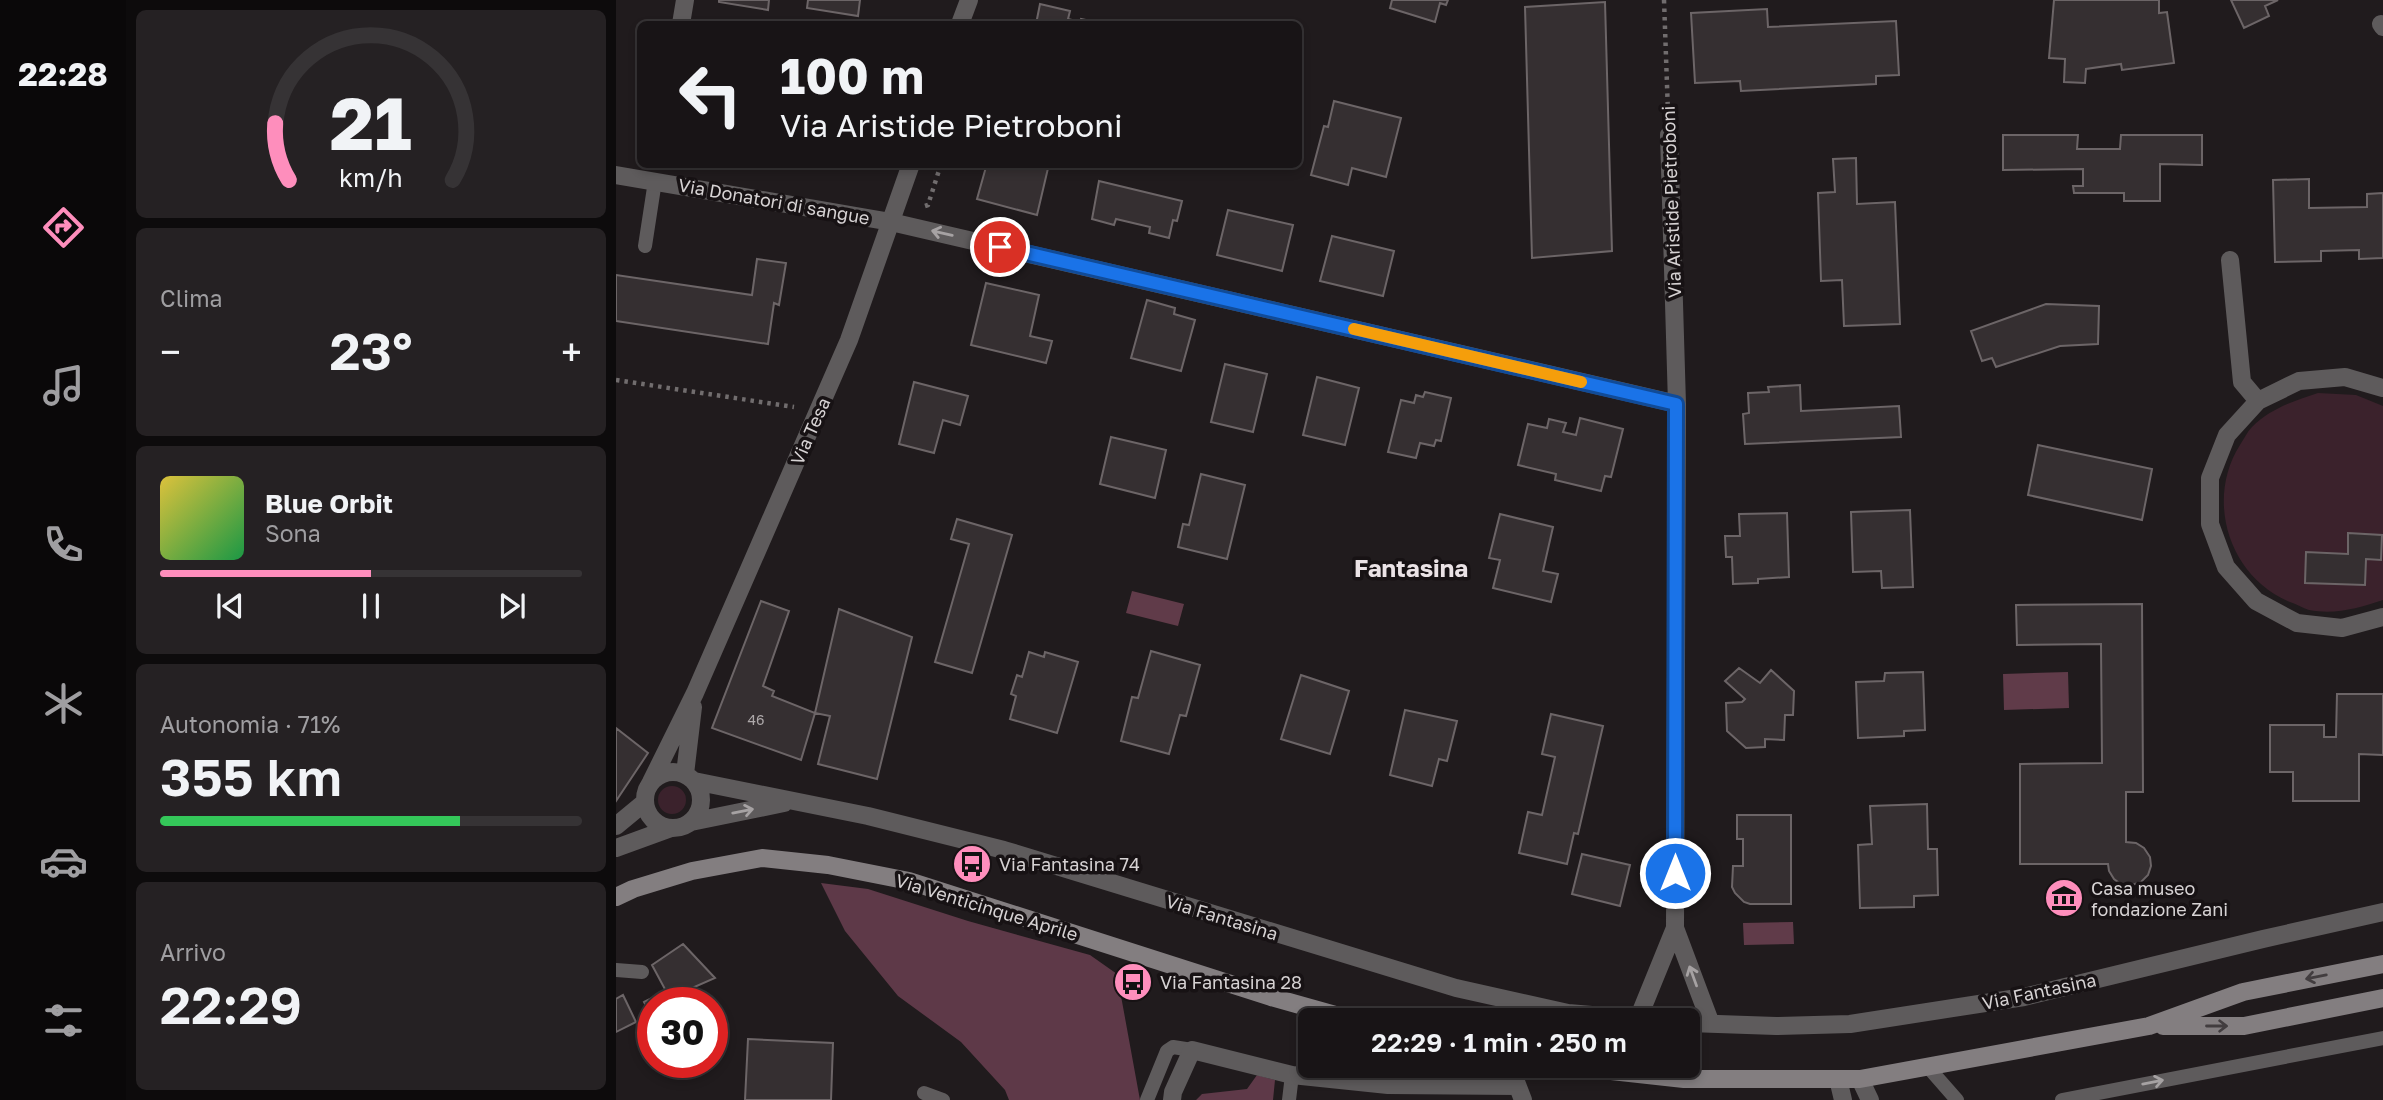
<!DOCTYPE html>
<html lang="it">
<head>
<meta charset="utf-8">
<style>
  body { margin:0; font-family:"Golos Text",sans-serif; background:#252123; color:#f1f3f6; height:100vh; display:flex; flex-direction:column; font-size:26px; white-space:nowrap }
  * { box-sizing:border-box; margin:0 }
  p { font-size:23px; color:#9f9ea1 }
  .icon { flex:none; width:38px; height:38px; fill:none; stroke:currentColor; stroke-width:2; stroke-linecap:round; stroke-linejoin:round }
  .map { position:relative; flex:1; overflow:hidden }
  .panel { display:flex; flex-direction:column; gap:10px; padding:10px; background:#0d0b0c; width:490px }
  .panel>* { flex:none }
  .banner { position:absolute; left:21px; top:21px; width:665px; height:147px; border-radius:10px; box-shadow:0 4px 10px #0003,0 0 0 2px #363335; background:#181416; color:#f1f3f6; overflow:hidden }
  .speed { position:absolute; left:21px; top:987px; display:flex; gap:14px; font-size:35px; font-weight:700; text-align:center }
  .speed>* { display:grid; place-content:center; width:91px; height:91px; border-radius:50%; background:#181416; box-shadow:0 4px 10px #0003,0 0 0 2px #363335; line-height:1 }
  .speed .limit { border:10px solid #d22; background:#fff; color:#111 }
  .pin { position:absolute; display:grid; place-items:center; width:60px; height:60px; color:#fff; margin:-30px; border:4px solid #fff; border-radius:50%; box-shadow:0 2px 7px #0007 }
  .me { position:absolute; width:77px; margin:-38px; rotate:0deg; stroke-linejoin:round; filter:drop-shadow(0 0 5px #0008) }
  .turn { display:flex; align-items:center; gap:24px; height:147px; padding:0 28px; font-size:32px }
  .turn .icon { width:91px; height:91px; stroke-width:2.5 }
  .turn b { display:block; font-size:49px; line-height:60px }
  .big { font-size:52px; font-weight:600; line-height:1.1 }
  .panel .widget { flex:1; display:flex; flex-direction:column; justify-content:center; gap:10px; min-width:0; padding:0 24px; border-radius:10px; background:#252123 }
  .panel .dial { align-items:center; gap:0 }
  .dial svg { height:182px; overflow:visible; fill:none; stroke:#363335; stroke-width:7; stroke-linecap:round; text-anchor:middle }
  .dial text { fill:#f1f3f6; stroke:none }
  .song { display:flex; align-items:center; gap:21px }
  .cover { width:84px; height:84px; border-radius:10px; background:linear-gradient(135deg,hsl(50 70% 55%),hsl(140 70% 35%)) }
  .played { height:7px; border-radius:4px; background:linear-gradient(90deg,#fe8ebc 50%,#363335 50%) }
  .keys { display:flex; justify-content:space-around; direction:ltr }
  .heat { display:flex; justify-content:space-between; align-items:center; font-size:38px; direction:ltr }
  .charge { height:10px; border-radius:5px; background:linear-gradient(90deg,#34c759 71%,#363335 0) }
  .trip { position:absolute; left:682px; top:1008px; width:402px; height:70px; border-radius:10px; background:#181416; box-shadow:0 4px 10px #0003,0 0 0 2px #363335; font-weight:600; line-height:70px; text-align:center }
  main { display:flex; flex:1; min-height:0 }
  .dock { display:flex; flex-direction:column; width:126px; justify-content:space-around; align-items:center; background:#0a0809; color:#9f9ea1 }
  .dock .icon { width:49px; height:49px }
  .dock .current { color:#fe8ebc }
  .dock b { font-size:32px; color:#f1f3f6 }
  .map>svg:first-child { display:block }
</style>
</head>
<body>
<main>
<nav class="dock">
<b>22:28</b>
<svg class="icon current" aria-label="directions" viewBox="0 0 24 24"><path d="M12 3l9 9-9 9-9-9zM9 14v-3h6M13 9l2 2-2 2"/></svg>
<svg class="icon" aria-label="music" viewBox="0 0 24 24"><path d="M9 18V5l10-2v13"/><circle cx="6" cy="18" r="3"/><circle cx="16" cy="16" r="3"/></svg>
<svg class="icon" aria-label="phone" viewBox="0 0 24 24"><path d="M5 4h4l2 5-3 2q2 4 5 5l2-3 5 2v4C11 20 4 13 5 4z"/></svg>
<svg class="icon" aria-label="climate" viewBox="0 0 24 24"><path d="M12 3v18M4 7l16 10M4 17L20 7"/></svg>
<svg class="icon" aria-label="car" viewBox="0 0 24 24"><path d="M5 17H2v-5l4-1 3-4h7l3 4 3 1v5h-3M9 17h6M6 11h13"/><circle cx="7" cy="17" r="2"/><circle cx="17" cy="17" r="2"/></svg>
<svg class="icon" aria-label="filters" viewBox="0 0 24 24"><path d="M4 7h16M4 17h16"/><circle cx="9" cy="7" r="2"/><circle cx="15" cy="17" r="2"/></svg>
</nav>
<section class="panel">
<div class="widget dial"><svg viewBox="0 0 100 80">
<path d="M14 69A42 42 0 1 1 86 69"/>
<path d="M14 69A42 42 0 0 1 8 44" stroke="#fe8ebc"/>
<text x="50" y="56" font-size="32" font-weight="700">21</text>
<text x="50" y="72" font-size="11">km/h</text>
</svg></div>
<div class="widget"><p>Clima</p>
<div class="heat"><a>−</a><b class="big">23°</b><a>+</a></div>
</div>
<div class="widget">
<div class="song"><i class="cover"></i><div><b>Blue Orbit</b><p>Sona</p></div></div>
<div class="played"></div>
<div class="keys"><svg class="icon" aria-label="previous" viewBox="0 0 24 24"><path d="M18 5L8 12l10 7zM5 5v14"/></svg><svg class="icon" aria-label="pause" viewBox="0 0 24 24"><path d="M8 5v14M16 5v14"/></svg><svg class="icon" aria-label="next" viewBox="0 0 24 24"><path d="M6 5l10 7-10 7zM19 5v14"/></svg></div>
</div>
<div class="widget"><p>Autonomia · 71%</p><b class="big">355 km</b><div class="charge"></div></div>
<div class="widget"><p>Arrivo</p><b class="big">22:29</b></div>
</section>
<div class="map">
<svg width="1767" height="1100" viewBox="0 0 1767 1100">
  <rect width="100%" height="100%" fill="#201b1d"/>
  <path fill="#3b222c" d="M1702,393l38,2 27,11v194c-25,8 -47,15 -74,10 -6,-2 -13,-6 -19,-8 -61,-25 -85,-102 -50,-157 4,-6 7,-13 12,-18 19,-19 42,-26 66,-34z
    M42 800a14 14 0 1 1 28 0a14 14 0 1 1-28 0Z"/>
  <path fill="#5e3948" d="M205,883l47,6 100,32 122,34 27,19 23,126h-131l-4,-10 -44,-48 -63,-46 -53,-65z
    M641,1075l18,5 -2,20h-77l6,-6 45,-5z"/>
  <path fill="#603b49" d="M516,591l52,13 -6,22 -52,-13z
    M1452,672l1,36 -65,2 -1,-36z
    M1177,922l1,22 -50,1 -1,-22z"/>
  <path fill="#352f31" stroke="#6c6567" stroke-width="2" d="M103,0h50l-1,10 -49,-8z
    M192,0h52l-2,16 -51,-8z
    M776,0h56l-2,5 -6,-2 -5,19 -45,-14z
    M1438,0h105v13l8,-1 7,51 -52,7 -1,-6 -35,5 -1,14 -21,-1 1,-23 -16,-1z
    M1615,0h47l-13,6 4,10 -25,12z
    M989,2l7,249 -80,7 -7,-251z
    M424,4l30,7 -2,8 12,3 1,-3 23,5h-68z
    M1151,9l1,18 128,-6 3,54 -23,1v8l-135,7 -1,-10 -45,2 -4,-70z
    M718,101l67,17 -15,59 -34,-9 -4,17 -37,-10 13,-49 4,1z
    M1387,135h75l-1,14h43l1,-14h81v30l-42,-1v37h-36v-8h-50l-1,-7h10v-17l-80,1z
    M1240,158l1,46 38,-2 5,122 -56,2 -2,-46 -21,1 -3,-88 17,-1 -2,-33z
    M433,164l-12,51 -60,-16 9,-32 -9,-3z
    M1693,179v29l58,-1v-13l16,-1v65l-24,1v-9l-38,1v10l-46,1 -2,-82z
    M483,181l83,20 -5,20 -4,-1 -4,18 -20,-5 1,-6 -34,-8 -2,6 -22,-6z
    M612,210l65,15 -11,46 -65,-16z
    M716,236l62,15 -11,45 -63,-15z
    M141,259l29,4 -7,42 -5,-2 -6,41 -152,-23v-46l136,20z
    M370,283l53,12 -9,41 22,5 -6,22 -75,-18z
    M531,300l28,8 -1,6 21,6 -14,51 -50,-13z
    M1430,304l53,2 -1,38 -38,2 -64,21 -4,-9 -10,3 -11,-30z
    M609,364l42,10 -14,58 -42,-10z
    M701,377l42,11 -14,57 -42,-10z
    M298,382l54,14 -8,29 -17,-5 -9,33 -35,-9z
    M1184,385l1,26 98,-5 2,31 -156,7 -2,-30 6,-1 -1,-20 21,-1 -1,-5z
    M809,392l26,6 -10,43 -5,-1 -2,6 -14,-3 -4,15 -28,-6 13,-52 13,3 2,-8 7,2z
    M964,418l43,11 -12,48 -6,-1 -4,15 -46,-11 1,-6 -38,-9 10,-41 19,4 2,-9 17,4 -3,9 13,3z
    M495,437l55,13 -11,48 -55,-14z
    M1422,445l114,24 -10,51 -114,-25z
    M585,474l44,11 -18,74 -49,-12 5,-23 6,1z
    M1294,510l3,77 -31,1 -1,-17 -28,1 -2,-60z
    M1171,513l2,64 -31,2v4l-25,1 -1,-27h-6l-1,-21h15l-1,-22z
    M884,514l53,13 -10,44 15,3 -7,28 -58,-14 7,-28 -11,-2z
    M341,519l55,16 -40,138 -37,-11 34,-118 -18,-5z
    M1732,533l34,2 -1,25 -15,-1 -1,26 -60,-2 1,-31 42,2z
    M145,601l28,10 -26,75 11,5 -2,5 43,17 -14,47 -89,-32z
    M1526,604l1,188h-17v50l10,1 8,5 6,9 1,9 -3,9 -7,7 -9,3h-10l-8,-6 -5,-8 -1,-7h-88v-100l82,-1 -1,-119 -84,1 -1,-40z
    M223,609l73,28 -35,142 -59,-15 12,-48 -15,-3z
    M535,651l49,14 -14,51 -6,-1 -11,39 -48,-13 11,-44 6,1z
    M413,652l15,5 1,-5 33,10 -21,71 -47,-14 6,-23 -5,-2 6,-19 5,2z
    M1123,668l21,15 11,-13 23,21 -1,24h-8l-1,25 -19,-1v8l-19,1 -19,-17 -1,-28 16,-1 3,-3 -20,-18z
    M1307,672l2,58 -21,1v5l-46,2 -2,-56 28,-1 1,-8z
    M685,675l48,16 -19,63 -49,-15z
    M1721,694h46v61l-24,-1v47h-66v-29h-23v-47h54v12h12z
    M789,710l52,11 -10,40 -8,-2 -7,27 -42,-11z
    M935,714l52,12 -25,108 -4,-1 -7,31 -48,-11 9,-41 14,3 13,-58 -13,-3z
    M0,728l32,25 -32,48z
    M1311,804l1,45h9l1,46 -24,1v11l-54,1 -2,-63 14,-1 -2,-38z
    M1121,815h54v89h-41l-6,-2 -9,-9 -3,-6 1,-21h10v-27h-6z
    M966,854l48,11 -10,41 -48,-12z
    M67,944l32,34 -23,10 8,15h-47v16l-9,-17 22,-11 -14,-26z
    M7,995l13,27 -20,10v-33z
    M132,1039l85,4 -2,57h-86z"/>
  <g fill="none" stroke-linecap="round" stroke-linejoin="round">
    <path stroke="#716d6e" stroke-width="4.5" stroke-dasharray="3.5 5" stroke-linecap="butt" d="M1048,0l4,113
      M309,206l3,-1 13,-41
      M0,380l178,27"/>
    <path stroke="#5e5b5c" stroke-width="14" d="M29,246l10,-65
      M0,970l26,2
      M1312,1067l29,33
      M308,1093l19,7
      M531,1100l20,-49 6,-4 19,3
      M673,1100l3,-25
      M1446,1100l321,-62"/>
    <path stroke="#5e5b5c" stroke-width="18" d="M65,24l4,-24
      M344,24l9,-24
      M1765,24l2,3
      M1053,135l8,269 -2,524 36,96
      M0,175l275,47 786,182
      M1614,260l12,122 16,19
      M1767,388l-38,-11 -46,4 -41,20 -31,34 -17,43v46l16,43 30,34 41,22 45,5 41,-11
      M29 800a28 28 0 1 1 56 0a28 28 0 1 1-56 0Z
      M69,774l8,-67
      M78,781l174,35 136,34 452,138 112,25 83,7
      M35,782l44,-89 154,-353 62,-176
      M75,822l93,-19
      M0,826l29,-24
      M0,848l55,-20
      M1022,1019l37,-91
      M1073,1023l87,3 74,-2 174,-27 239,-58 120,-27
      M894,1066l13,34
      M1222,1079l5,21
      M1244,1079l10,21
      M556,1100l1,-8 19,-42 100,25 96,10 129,1"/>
    <path stroke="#837e80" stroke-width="18" d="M0,897l17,-8 59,-18 70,-13 66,7 81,16 362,116 82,23
      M1547,1026h81l139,-28
      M950,1066l118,13h176l289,-53 94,-34 140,-28"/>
  </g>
  <defs><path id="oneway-shaft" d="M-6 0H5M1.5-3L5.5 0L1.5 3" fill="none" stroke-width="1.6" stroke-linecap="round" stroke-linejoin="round" transform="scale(1.75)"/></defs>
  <g stroke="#a6a2a3">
    <use href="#oneway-shaft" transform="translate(326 233) rotate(-167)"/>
    <use href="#oneway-shaft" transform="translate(127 811) rotate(-11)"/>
    <use href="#oneway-shaft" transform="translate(1077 976) rotate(-110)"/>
    <use href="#oneway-shaft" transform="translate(1537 1082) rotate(-11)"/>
  </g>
  <g stroke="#423d3f">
    <use href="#oneway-shaft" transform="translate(1700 977) rotate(169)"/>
    <use href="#oneway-shaft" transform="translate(1601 1026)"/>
  </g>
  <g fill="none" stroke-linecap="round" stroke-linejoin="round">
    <defs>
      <path id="route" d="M384,247l676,157 -1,469"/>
    </defs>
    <use href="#route" stroke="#114b97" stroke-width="18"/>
    <use href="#route" stroke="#1a73e8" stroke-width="12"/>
    <path stroke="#f59e0b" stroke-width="12" d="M738,329l227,53"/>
  </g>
  <defs>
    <symbol id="bus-disc" viewBox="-11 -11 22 22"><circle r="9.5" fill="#fe8ebc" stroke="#171214"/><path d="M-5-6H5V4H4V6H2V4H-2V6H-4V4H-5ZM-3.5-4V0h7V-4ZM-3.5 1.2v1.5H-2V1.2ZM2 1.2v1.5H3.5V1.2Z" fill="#111"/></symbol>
    <symbol id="museum-disc" viewBox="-11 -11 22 22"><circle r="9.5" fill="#fe8ebc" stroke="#171214"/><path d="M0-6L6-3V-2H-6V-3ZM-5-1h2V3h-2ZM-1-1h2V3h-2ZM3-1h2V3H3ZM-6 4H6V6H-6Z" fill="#111"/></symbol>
  </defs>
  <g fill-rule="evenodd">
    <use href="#bus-disc" x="334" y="842" width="44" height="44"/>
    <use href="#museum-disc" x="1426" y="876" width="44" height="44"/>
    <use href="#bus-disc" x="495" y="960" width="44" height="44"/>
  </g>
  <g text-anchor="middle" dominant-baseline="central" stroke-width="7" stroke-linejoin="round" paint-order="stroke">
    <g font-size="14" fill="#aea9aa">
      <text x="140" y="719">46</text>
    </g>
    <g font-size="18" fill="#d6d2d3" stroke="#171214">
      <text transform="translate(158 201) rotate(10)">Via Donatori di sangue</text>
      <text transform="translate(1055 202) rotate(-92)">Via Aristide Pietroboni</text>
      <text transform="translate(194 431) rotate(-66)">Via Tesa</text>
      <text transform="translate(371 907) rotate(17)">Via Venticinque Aprile</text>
      <text transform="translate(606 917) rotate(17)">Via Fantasina</text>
      <text transform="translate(1423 991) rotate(-12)">Via Fantasina</text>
    </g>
    <g font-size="18" fill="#d6d2d3" stroke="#171214" text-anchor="start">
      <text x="383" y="864">Via Fantasina 74</text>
      <text x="1475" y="888">Casa museo<tspan x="1475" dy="21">fondazione Zani</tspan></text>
      <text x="544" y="982">Via Fantasina 28</text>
    </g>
    <g font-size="24" font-weight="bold" fill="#eae2e5" stroke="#171214">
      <text x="795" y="567">Fantasina</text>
    </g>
  </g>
</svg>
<div class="speed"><div class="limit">30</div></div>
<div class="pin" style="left:384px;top:247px;background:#d93025"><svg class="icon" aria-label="arrive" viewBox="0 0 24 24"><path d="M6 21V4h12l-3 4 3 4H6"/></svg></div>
<svg class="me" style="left:1059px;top:873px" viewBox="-20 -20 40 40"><circle r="17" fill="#1a73e8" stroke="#fff" stroke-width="3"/><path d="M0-11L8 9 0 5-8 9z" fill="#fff"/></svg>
<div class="trip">22:29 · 1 min · 250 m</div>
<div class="banner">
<div class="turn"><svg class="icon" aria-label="left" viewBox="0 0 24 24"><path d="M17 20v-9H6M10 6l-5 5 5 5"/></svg><div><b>100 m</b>Via Aristide Pietroboni</div></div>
</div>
</div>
</main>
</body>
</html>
